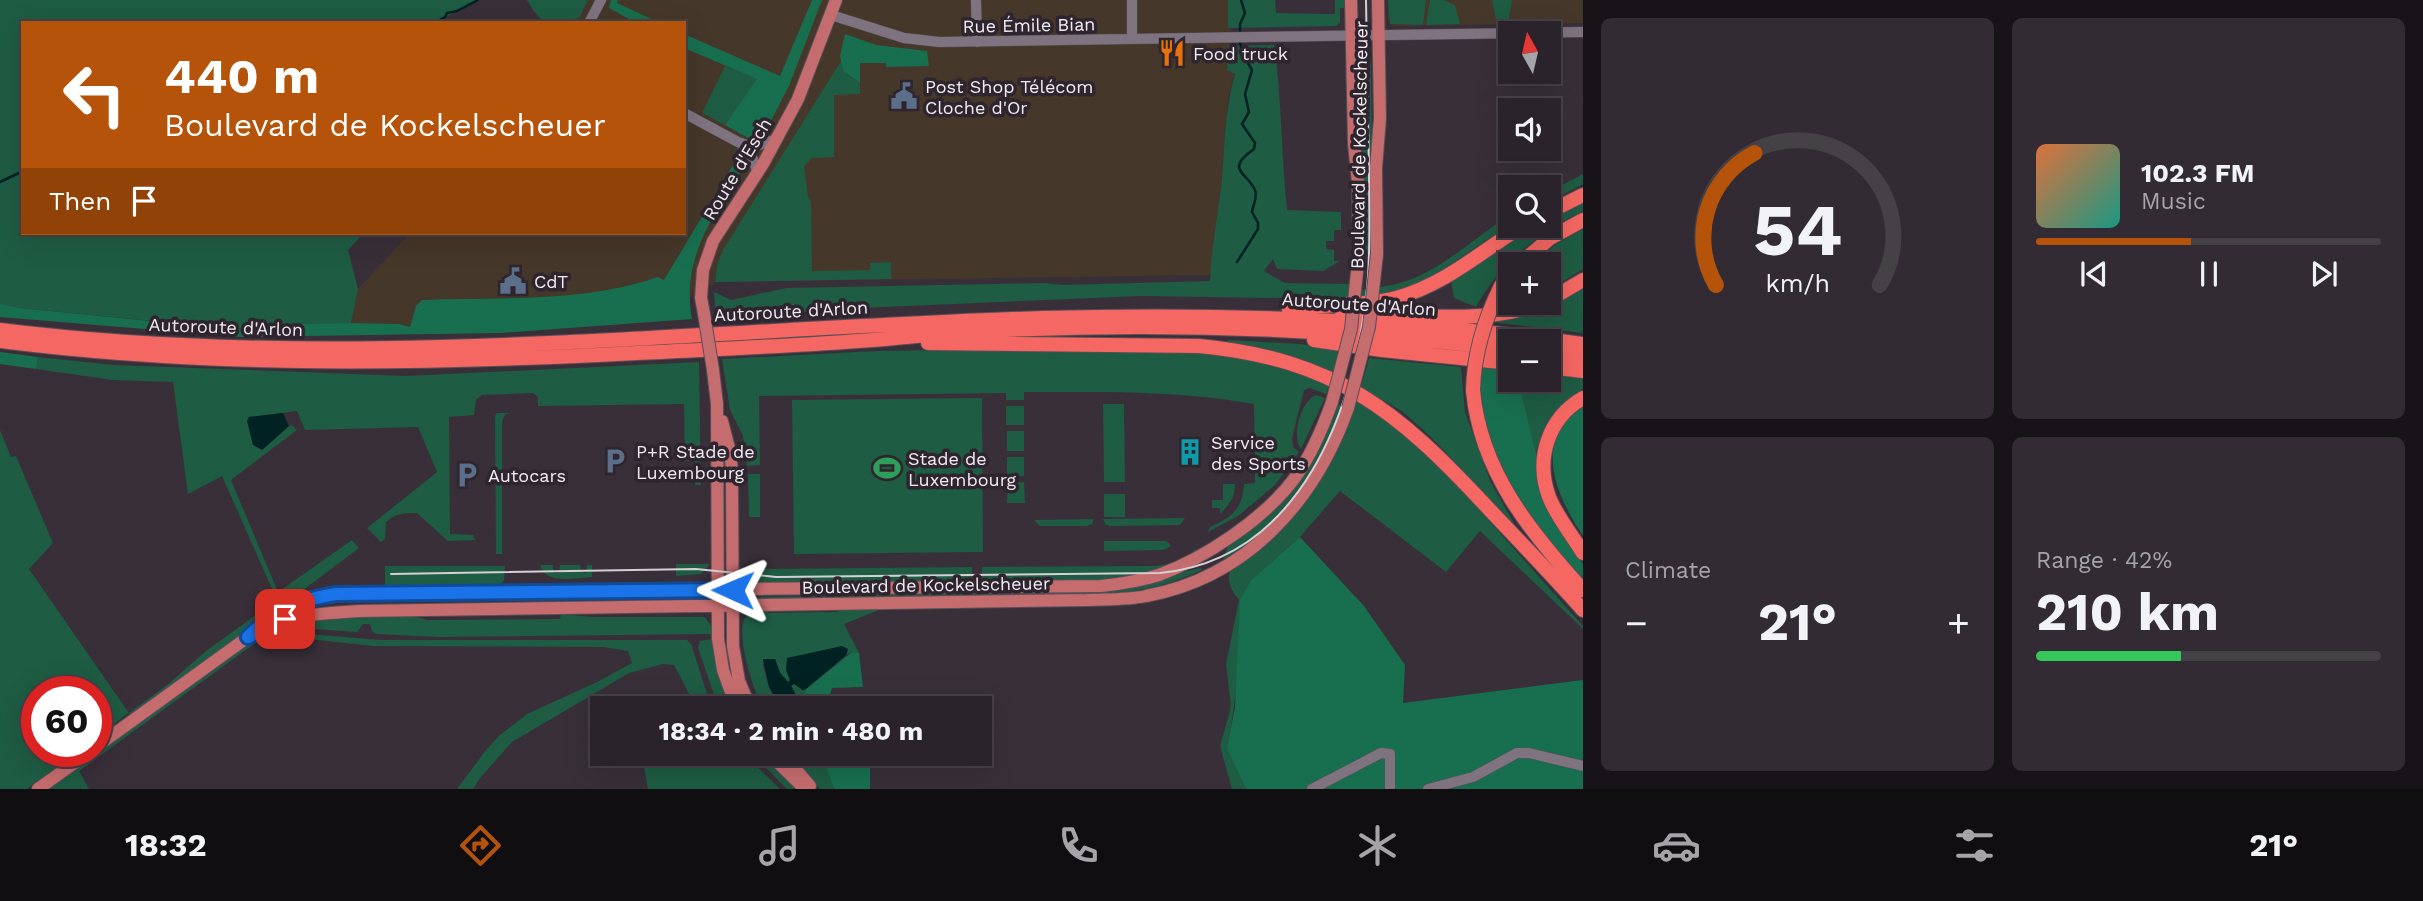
<!DOCTYPE html>
<html lang="en">
<head>
<meta charset="utf-8">
<style>
  body { margin:0; font-family:"Work Sans",sans-serif; background:#322b33; color:#f1f3f6; height:100vh; display:flex; flex-direction:column; font-size:26px; white-space:nowrap }
  * { box-sizing:border-box; margin:0 }
  p { font-size:23px; color:#a5a4a9 }
  .icon { flex:none; width:38px; height:38px; fill:none; stroke:currentColor; stroke-width:2; stroke-linecap:round; stroke-linejoin:round }
  .map { position:relative; flex:1; overflow:hidden }
  .details { display:flex; flex-direction:column; gap:18px; padding:18px; background:#171318; width:840px }
  .details>* { flex:none }
  .top-card { position:absolute; left:21px; top:21px; width:665px; height:214px; border-radius:0px; box-shadow:0 7px 28px #0002,0 0 0 2px #464047; background:#b45309; color:#fff; overflow:hidden }
  .needle { width:46px; rotate:352deg }
  .tools { position:absolute; left:1498px; top:21px; display:grid; gap:14px }
  .tools a { display:grid; place-items:center; width:63px; height:63px; border-radius:0px; background:#2a232b; box-shadow:0 7px 28px #0002,0 0 0 2px #464047; font-size:35px }
  .speed { position:absolute; left:21px; top:676px; display:flex; gap:14px; font-size:35px; font-weight:700; text-align:center }
  .speed>* { display:grid; place-content:center; width:91px; height:91px; border-radius:50%; background:#2a232b; box-shadow:0 7px 28px #0002,0 0 0 2px #464047; line-height:1 }
  .speed .limit { border:10px solid #d22; background:#fff; color:#111 }
  .pin { position:absolute; display:grid; place-items:center; width:60px; height:60px; color:#fff; margin:-30px; border-radius:14px; box-shadow:0 4px 10px #0006 }
  .me { position:absolute; width:77px; margin:-38px; rotate:271deg; stroke-linejoin:round; filter:drop-shadow(0 0 5px #0008) }
  .turn { display:flex; align-items:center; gap:24px; height:147px; padding:0 28px; font-size:32px }
  .turn .icon { width:91px; height:91px; stroke-width:2.5 }
  .turn b { display:block; font-size:49px; line-height:60px }
  .then { display:flex; align-items:center; height:66px; padding:0 28px; background:#0003; gap:14px; font-size:26px }
  .big { font-size:52px; font-weight:700; line-height:1.1 }
  .details .card { flex:1; display:flex; flex-direction:column; justify-content:center; gap:10px; min-width:0; padding:0 24px; border-radius:10px; background:#322b33 }
  .details .dial { align-items:center; gap:0 }
  .dial svg { height:182px; overflow:visible; fill:none; stroke:#464047; stroke-width:7; stroke-linecap:round; text-anchor:middle }
  .dial text { fill:#f1f3f6; stroke:none }
  .song { display:flex; align-items:center; gap:21px }
  .cover { width:84px; height:84px; border-radius:10px; background:linear-gradient(135deg,hsl(20 70% 55%),hsl(170 70% 35%)) }
  .played { height:7px; border-radius:4px; background:linear-gradient(90deg,#b45309 45%,#464047 45%) }
  .keys { display:flex; justify-content:space-around; direction:ltr }
  .heat { display:flex; justify-content:space-between; align-items:center; font-size:38px; direction:ltr }
  .charge { height:10px; border-radius:5px; background:linear-gradient(90deg,#34c759 42%,#464047 0) }
  .details .tiles { flex:1; display:grid; gap:18px; grid-template-columns:repeat(2,1fr) }
  .trip { position:absolute; left:590px; top:696px; width:402px; height:70px; border-radius:0px; background:#2a232b; box-shadow:0 7px 28px #0002,0 0 0 2px #464047; font-weight:700; line-height:70px; text-align:center }
  .tabs { display:flex; height:112px; justify-content:space-around; align-items:center; background:#110e11; color:#a5a4a9 }
  .tabs .icon { width:49px; height:49px }
  .tabs .on { color:#b45309 }
  .tabs b { font-size:32px; color:#f1f3f6 }
  main { display:flex; flex:1; min-height:0 }
  .map>svg:first-child { display:block }
</style>
</head>
<body>
<main>
<div class="map">
<svg width="1583" height="789" viewBox="0 0 1583 789">
  <rect width="100%" height="100%" fill="#382f39"/>
  <path fill="#453729" d="M571,0h657v27l3,1v18l-3,1 7,26 -7,25 -6,78 -11,99 -496,7 -28,17 -270,30 -18,-5 -48,-1 7,-34 52,-56h274v-210h-119z
    M1388,0h195v23l-191,3 -4,-7z"/>
  <path fill="#1e5c43" d="M0,0h478l-44,23h-411v210h341l-16,17 10,39 -7,34 -126,5 -205,-20 -20,-4z
    M527,0h61l-9,18c-29,4 -34,13 -52,-18z
    M1228,0h47l1,13 59,1v-14h12v8h-7v14l-3,4 -109,2z
    M1388,0h38l-3,25 -33,-1z
    M1430,0h13l12,5 5,19 -34,1z
    M1492,0h20l-4,24h-11z
    M1274,45c8,54 7,110 13,165l54,2v18h-7v11h-8v8l8,1v11h6l-17,10 -46,-2 -4,-10 -9,12 21,12 64,1v7c20,-2 40,-4 60,-11 32,-11 72,-46 101,-66v10l-81,55 -49,16 -32,4 -207,-3 -280,12 -145,11 -2,-27 17,8 55,-12 259,-5 17,2 148,-4c1,-35 9,-70 12,-104 3,-36 3,-69 13,-103l-8,-4 1,-24z
    M841,61l2,10 17,12v11l-26,1v62l-22,1 -8,8 4,30 3,6 1,69 58,-1v-7l21,-1v17l-176,3 2,-17 6,-15z
    M1371,62l2,192 -10,-1 -5,-113v-7l12,-1 -1,-69z
    M725,66l33,13 -33,46 -23,-12z
    M1583,174v10l-34,18v-10z
    M1583,202v9c-44,21 -84,53 -107,96l-22,-9 -3,-17 85,-55h13v-7z
    M1583,229v40l-34,21v-26h-20l29,-21z
    M1583,287v46l-92,-11 46,-11z
    M1228,340l72,4 38,6 -5,23 -65,-24 -40,-6z
    M951,350l254,2 56,8 68,25 -3,9 -16,-6 -6,2 -12,48 1,9 6,5 -24,33 -37,31 -30,16 2,-5c22,-10 32,-17 34,-43l11,-1 -1,-79c-76,-14 -153,-12 -230,-12v8h-18v-7l-247,3 1,69 -13,1 -4,-30 -13,-26 -8,-51 153,-8z
    M38,357l76,8 292,11 293,-14 2,123h-6v-24h-10l-1,-57 -146,2v-9l-5,-4 -51,2 -6,5 -2,15 -25,2 1,117 23,1 2,5 -27,1 -31,-28c-14,0 -21,0 -31,9l-1,17 -4,3 -14,-14 70,-56 -19,-45 -113,3 -8,-19 -48,6 13,33 27,-24 3,-1 5,5 -66,50 47,112 74,-52 7,8 -133,100 -96,66 -2,-1 -32,25v-47h-59v60h42l-52,38h-27v-359l11,27 5,-1 37,87 -24,26 100,144 38,-28 39,-34 71,-51 -55,-124 -34,18 -15,-112 -60,-2 -77,-11z
    M1369,358l92,9 4,45 25,69 25,44 -84,-88 -28,-25 -42,-25z
    M1549,375l34,4v10c-27,15 -40,34 -47,64l-19,-73h32z
    M1316,395l9,3 -24,51c-10,-13 0,-48 15,-54z
    M982,398l1,154 -189,2 -2,-154z
    M1358,399l53,41 45,44 127,142v3l-103,-98 -34,41 -106,-81 -40,46 -48,42 -24,169 18,41h-14l-12,-43 11,-39 -5,-43 13,-64c-8,-10 -14,-20 -7,-33l68,-59 25,-38z
    M1336,403l9,4 -39,80 -51,54 -32,19 5,-14 26,-18 29,-28z
    M1103,404h21l1,78h-21z
    M1006,406h18v19h-18z
    M497,413h13l-5,2 -3,6v133h-6l-1,-138z
    M1007,431h17v20h-17z
    M1007,457h17v19l-17,1z
    M748,474h12v43h-11z
    M1024,482l1,21h-18l1,-20z
    M1223,484h12c0,14 -6,21 -15,30v-6h-8v-8h11z
    M1104,494h21v23h-21z
    M1185,518l-5,7 -70,1 -4,-1 -3,-6z
    M1094,519l-2,5 -5,2h-47l-6,-6z
    M1104,541h62l4,3v3l-7,3 -59,1z
    M1195,549v3l-21,13 -50,15 -142,3v-16l172,-1c16,-2 31,-5 41,-17z
    M676,564h34l-9,10 -25,2z
    M540,565h13v8h6l1,-8h20l1,7 5,1 1,-8h5v12c-17,1 -47,8 -52,-12z
    M385,566h120l-1,14 -5,6 -114,4z
    M738,567l18,2 216,-2v10l-9,1v6l-149,1c-18,-3 -61,1 -73,-7z
    M1200,568l2,2c-70,34 -153,26 -230,28v-7l197,-16z
    M963,591v7l-217,1v-2l126,-1 19,-4z
    M767,607l1,6 68,-1 13,-4h35l-40,16 15,29 -7,-1 -6,3 2,-4 -60,24 2,5 -2,2 -8,-9 -5,-14h-12v7l6,21 22,-1 3,-3 8,7 4,-1 -3,13 -9,7h-31c-9,-18 -29,-75 -17,-93 5,-7 14,-7 21,-9z
    M561,614l30,3h114l8,12 20,80h-14l-21,-61 2,-7 11,-2 -1,-5 -272,3 -62,-3 -4,-3 -2,-7h-7l-6,8 -58,-4 -2,10 -30,1 -13,5 -175,127 10,18h-41l227,-163 32,-8 101,-3 20,5 132,-1z
    M309,634l71,6h307l4,4 21,65h-15l-23,-44 -11,-1 -34,9 -117,69 -32,36 -7,11h-16l29,-39 14,-15 27,-21 70,-32 35,-19 -4,-12 -25,-4 -230,-1 -74,-8 1,-3z
    M673,754h71l36,35h-132l-4,-22z
    M752,754h14l33,35h-12z
    M788,754h33l13,35h-14z"/>
  <path fill="#186f4f" d="M611,0h7l-1,3 43,20h-24l-27,-15z
    M812,0h10l-33,86 -26,50 -3,3h-10l-25,-14 32,-46 -73,-31v-14l96,42z
    M845,34l31,11 51,6 2,15 -43,1v-4h-26v20l-17,-12 -3,-15z
    M735,153l5,3 4,11c-32,50 -63,92 -52,152l-192,14 -259,4 -241,-20v-13l20,4 180,18 151,-3 48,1 11,3 6,-21 6,-6c79,-3 160,3 236,-23l6,3 72,-120 -3,-2z
    M0,352l38,5 -2,12 -36,-5z
    M1480,367l30,4v9h27h-19l18,73v21l4,17 9,21 34,52v15c-53,-57 -106,-129 -103,-212z
    M1583,407v129c-27,-41 -52,-95 0,-129z
    M1300,537l64,69 41,59 -2,38 180,-23v109h-337l-19,-41 8,-41 5,-107 12,-21z
    M852,652l7,1 4,34 -31,1 -6,21h-32l9,-7 3,-13z
    M821,754h49v35h-36z"/>
  <path fill="#012223" d="M283,413l6,13 -27,24 -9,-5 -6,-24 2,-4z
    M842,646l6,3 -2,6 -40,34 -3,1 -9,-6 -3,2 4,7 -1,6 -8,6h-7l-10,-18 -6,-28h12l5,14 8,9 2,-2 -4,-10 1,-12z"/>
  <g fill="none" stroke-linecap="round" stroke-linejoin="round">
    <path stroke="#012223" stroke-width="2.5" d="M434,23l11,-6 2,-4 10,-2 21,-11
      M1240,35v-11l5,-11 -4,-13
      M0,182l23,-11
      M1237,262l21,-33v-6l-6,-11c1,-8 6,-14 3,-22 -8,-18 -31,-20 -1,-41l1,-6 -13,-19 7,-12 -4,-18 7,-24 -10,-17 -2,-11"/>
    <defs>
      <path id="minor" d="M976,0l1,42
        M1132,0v39
        M831,15l73,23 35,4 644,-10
        M589,23l12,-23
        M684,113l54,29 15,5 24,-8
        M742,145l8,7 8,21
        M1312,789l69,-36 9,1v35
        M1428,789l45,-12 44,-24h12l54,13"/>
      <path id="major" d="M1351,0l3,144 4,39 1,70
        M1377,254l-1,-86 4,-50 -2,-118
        M704,314l-3,-16 2,-28 10,-29 50,-77 35,-65 38,-99
        M713,370l4,34 1,235 5,31 14,39
        M722,421l9,35 1,23 1,167 6,35 12,28
        M267,627c29,-13 61,-14 92,-16l728,-11c20,-1 40,0 59,-4 102,-19 169,-95 202,-188
        M96,747l152,-110 15,-14 26,-17 30,-9 62,-5 720,-6c19,-2 39,-5 58,-11 46,-17 105,-56 135,-96 17,-23 28,-49 38,-77
        M769,754l36,35
        M783,754l27,32
        M38,789l53,-38"/>
      <path id="highway" d="M1549,212l34,-17
        M1520,264l30,-26 33,-18
        M1501,286l9,-12
        M1549,300l34,-20
        M1289,310c36,-7 72,-3 107,-12 48,-13 85,-46 126,-72
        M1342,312c59,2 145,14 199,-9
        M0,330c347,43 695,-1 1042,-12 181,-5 362,1 541,26
        M1314,340l68,10 128,13
        M0,341c212,27 424,23 637,12 79,-4 158,-7 236,-13 25,-2 50,-5 76,-7 187,-12 375,-6 561,16
        M928,343l271,3c137,13 199,65 289,162 32,34 64,67 95,102
        M1549,353l34,5
        M1549,367l34,4
        M1473,390c7,81 58,143 110,200
        M1583,398c-35,20 -48,61 -34,99 8,20 23,38 34,56"/>
    </defs>
    <use href="#minor" stroke="#564e57" stroke-width="11"/>
    <use href="#major" stroke="#564e57" stroke-width="14"/>
    <use href="#highway" stroke="#564e57" stroke-width="16"/>
    <use href="#minor" stroke="#7e737f" stroke-width="10"/>
    <use href="#major" stroke="#c56c6e" stroke-width="12"/>
    <use href="#highway" stroke="#f46762" stroke-width="14"/>
    <path stroke="#d6cfd6" stroke-width="2" d="M391,574l305,-5 80,8 384,-4c141,-14 195,-163 207,-285 4,-39 2,-79 2,-117 -1,-57 -2,-114 -3,-171"/>
    <defs>
      <path id="major-bridge" d="M704,314l9,56
        M1332,402l19,-73 8,-76
        M1348,408l21,-81 8,-73"/>
      <path id="highway-bridge" d="M1473,390c1,-37 11,-70 28,-104"/>
    </defs>
    <use href="#major-bridge" stroke="#564e57" stroke-width="14" stroke-linecap="butt"/>
    <use href="#highway-bridge" stroke="#564e57" stroke-width="16" stroke-linecap="butt"/>
    <use href="#major-bridge" stroke="#c56c6e" stroke-width="12"/>
    <use href="#highway-bridge" stroke="#f46762" stroke-width="14"/>
  </g>
  <g fill="none" stroke-linecap="round" stroke-linejoin="round">
    <defs>
      <path id="route" d="M285,619l-37,18c26,-25 52,-38 88,-43l397,-4"/>
    </defs>
    <use href="#route" stroke="#114b97" stroke-width="18"/>
    <use href="#route" stroke="#1a73e8" stroke-width="12"/>
  </g>
  <defs>
    <symbol id="restaurant-bare" viewBox="-9 -9 18 18"><path d="M-5-6h1v4h1v-4h1v4h1v-4h1v5L-1.5 .5V6h-2V.5L-5-1ZM5-6V6H3V1.5H1.5Q1.5-4 5-6Z" fill="#e8710a" stroke="#2e252f" stroke-width="2.5" paint-order="stroke"/></symbol>
    <symbol id="civic-bare" viewBox="-9 -9 18 18"><path d="M-.6-6.5H3V-4.5H.6V-3L4-1V1h2V6H-6V1h2V-1L-.6-3ZM-1.2 2.5V6h2.4V2.5Z" fill="#5c6f8a" stroke="#2e252f" stroke-width="2.5" paint-order="stroke"/></symbol>
    <symbol id="building-bare" viewBox="-9 -9 18 18"><path d="M-4-6H4V6H1V3H-1V6H-4ZM-2.5-4.3h1.7v1.8h-1.7ZM.8-4.3h1.7v1.8H.8ZM-2.5-1h1.7V.8h-1.7ZM.8-1h1.7V.8H.8Z" fill="#0f9aa8" stroke="#2e252f" stroke-width="2.5" paint-order="stroke"/></symbol>
    <symbol id="parking-bare" viewBox="-9 -9 18 18"><path d="M-3.5-5.5H1a3.5 3.5 0 0 1 0 7H-1V5.5H-3.5ZM-1-3.4V-.6H.8a1.4 1.4 0 0 0 0-2.8Z" fill="#5c6f8a" stroke="#2e252f" stroke-width="2.5" paint-order="stroke"/></symbol>
    <symbol id="stadium-bare" viewBox="-9 -9 18 18"><path d="M0-5a6.5 5 0 1 0 0 10a6.5 5 0 1 0 0-10ZM-3.5-1.8h7v3.6h-7Z" fill="#2e9e5b" stroke="#2e252f" stroke-width="2.5" paint-order="stroke"/></symbol>
  </defs>
  <g fill-rule="evenodd">
    <use href="#restaurant-bare" x="1153" y="34" width="38" height="38"/>
    <use href="#civic-bare" x="885" y="77" width="38" height="38"/>
    <use href="#civic-bare" x="494" y="262" width="38" height="38"/>
    <use href="#building-bare" x="1171" y="433" width="38" height="38"/>
    <use href="#parking-bare" x="596" y="442" width="38" height="38"/>
    <use href="#stadium-bare" x="868" y="449" width="38" height="38"/>
    <use href="#parking-bare" x="448" y="456" width="38" height="38"/>
  </g>
  <g text-anchor="middle" dominant-baseline="central" stroke-width="7" stroke-linejoin="round" paint-order="stroke">
    <g font-size="18" fill="#f2ecf2" stroke="#2e252f">
      <text transform="translate(1029 25) rotate(-1)">Rue Émile Bian</text>
      <text transform="translate(1359 145) rotate(-89)">Boulevard de Kockelscheuer</text>
      <text transform="translate(737 169) rotate(-59)">Route d'Esch</text>
      <text transform="translate(1359 304) rotate(4)">Autoroute d'Arlon</text>
      <text transform="translate(791 311) rotate(-3)">Autoroute d'Arlon</text>
      <text transform="translate(226 327) rotate(2)">Autoroute d'Arlon</text>
      <text transform="translate(926 585) rotate(-1)">Boulevard de Kockelscheuer</text>
    </g>
    <g font-size="18" fill="#f2ecf2" stroke="#2e252f" text-anchor="start">
      <text x="1193" y="53">Food truck</text>
      <text x="925" y="86">Post Shop Télécom<tspan x="925" dy="21">Cloche d'Or</tspan></text>
      <text x="534" y="281">CdT</text>
      <text x="1211" y="442">Service<tspan x="1211" dy="21">des Sports</tspan></text>
      <text x="636" y="451">P+R Stade de<tspan x="636" dy="21">Luxembourg</tspan></text>
      <text x="908" y="458">Stade de<tspan x="908" dy="21">Luxembourg</tspan></text>
      <text x="488" y="475">Autocars</text>
    </g>
  </g>
</svg>
<div class="tools">
<a><svg class="needle" viewBox="-14 -14 28 28"><path d="M0-13l5 13h-10z" fill="#e53935"/><path d="M0 13l5-13h-10z" fill="#a5a4a9"/></svg></a>
<a><svg class="icon" aria-label="sound" viewBox="0 0 24 24"><path d="M4 9h4l5-4v14l-5-4H4zM17 9q2 3 0 6"/></svg></a>
<a><svg class="icon" aria-label="search" viewBox="0 0 24 24"><circle cx="10" cy="10" r="6"/><path d="M15 15l6 6"/></svg></a>
<a>+</a>
<a>−</a>
</div>
<div class="speed"><div class="limit">60</div></div>
<div class="pin" style="left:285px;top:619px;background:#d93025"><svg class="icon" aria-label="arrive" viewBox="0 0 24 24"><path d="M6 21V4h12l-3 4 3 4H6"/></svg></div>
<svg class="me" style="left:733px;top:590px" viewBox="-20 -20 40 40"><path d="M0-17L14 15 0 8-14 15z" fill="#1a73e8" stroke="#fff" stroke-width="4"/></svg>
<div class="trip">18:34 · 2 min · 480 m</div>
<div class="top-card">
<div class="turn"><svg class="icon" aria-label="left" viewBox="0 0 24 24"><path d="M17 20v-9H6M10 6l-5 5 5 5"/></svg><div><b>440 m</b>Boulevard de Kockelscheuer</div></div>
<div class="then">Then<svg class="icon" aria-label="arrive" viewBox="0 0 24 24"><path d="M6 21V4h12l-3 4 3 4H6"/></svg></div>
</div>
</div>
<section class="details">
<div class="tiles">
<div class="card dial"><svg viewBox="0 0 100 80">
<path d="M14 69A42 42 0 1 1 86 69"/>
<path d="M14 69A42 42 0 0 1 31 11" stroke="#b45309"/>
<text x="50" y="56" font-size="32" font-weight="700">54</text>
<text x="50" y="72" font-size="11">km/h</text>
</svg></div>
<div class="card">
<div class="song"><i class="cover"></i><div><b>102.3 FM</b><p>Music</p></div></div>
<div class="played"></div>
<div class="keys"><svg class="icon" aria-label="previous" viewBox="0 0 24 24"><path d="M18 5L8 12l10 7zM5 5v14"/></svg><svg class="icon" aria-label="pause" viewBox="0 0 24 24"><path d="M8 5v14M16 5v14"/></svg><svg class="icon" aria-label="next" viewBox="0 0 24 24"><path d="M6 5l10 7-10 7zM19 5v14"/></svg></div>
</div>
<div class="card"><p>Climate</p>
<div class="heat"><a>−</a><b class="big">21°</b><a>+</a></div>
</div>
<div class="card"><p>Range · 42%</p><b class="big">210 km</b><div class="charge"></div></div>
</div>
</section>
</main>
<nav class="tabs">
<b>18:32</b>
<svg class="icon on" aria-label="directions" viewBox="0 0 24 24"><path d="M12 3l9 9-9 9-9-9zM9 14v-3h6M13 9l2 2-2 2"/></svg>
<svg class="icon" aria-label="music" viewBox="0 0 24 24"><path d="M9 18V5l10-2v13"/><circle cx="6" cy="18" r="3"/><circle cx="16" cy="16" r="3"/></svg>
<svg class="icon" aria-label="phone" viewBox="0 0 24 24"><path d="M5 4h4l2 5-3 2q2 4 5 5l2-3 5 2v4C11 20 4 13 5 4z"/></svg>
<svg class="icon" aria-label="climate" viewBox="0 0 24 24"><path d="M12 3v18M4 7l16 10M4 17L20 7"/></svg>
<svg class="icon" aria-label="car" viewBox="0 0 24 24"><path d="M5 17H2v-5l4-1 3-4h7l3 4 3 1v5h-3M9 17h6M6 11h13"/><circle cx="7" cy="17" r="2"/><circle cx="17" cy="17" r="2"/></svg>
<svg class="icon" aria-label="filters" viewBox="0 0 24 24"><path d="M4 7h16M4 17h16"/><circle cx="9" cy="7" r="2"/><circle cx="15" cy="17" r="2"/></svg>
<b>21°</b>
</nav>
</body>
</html>
